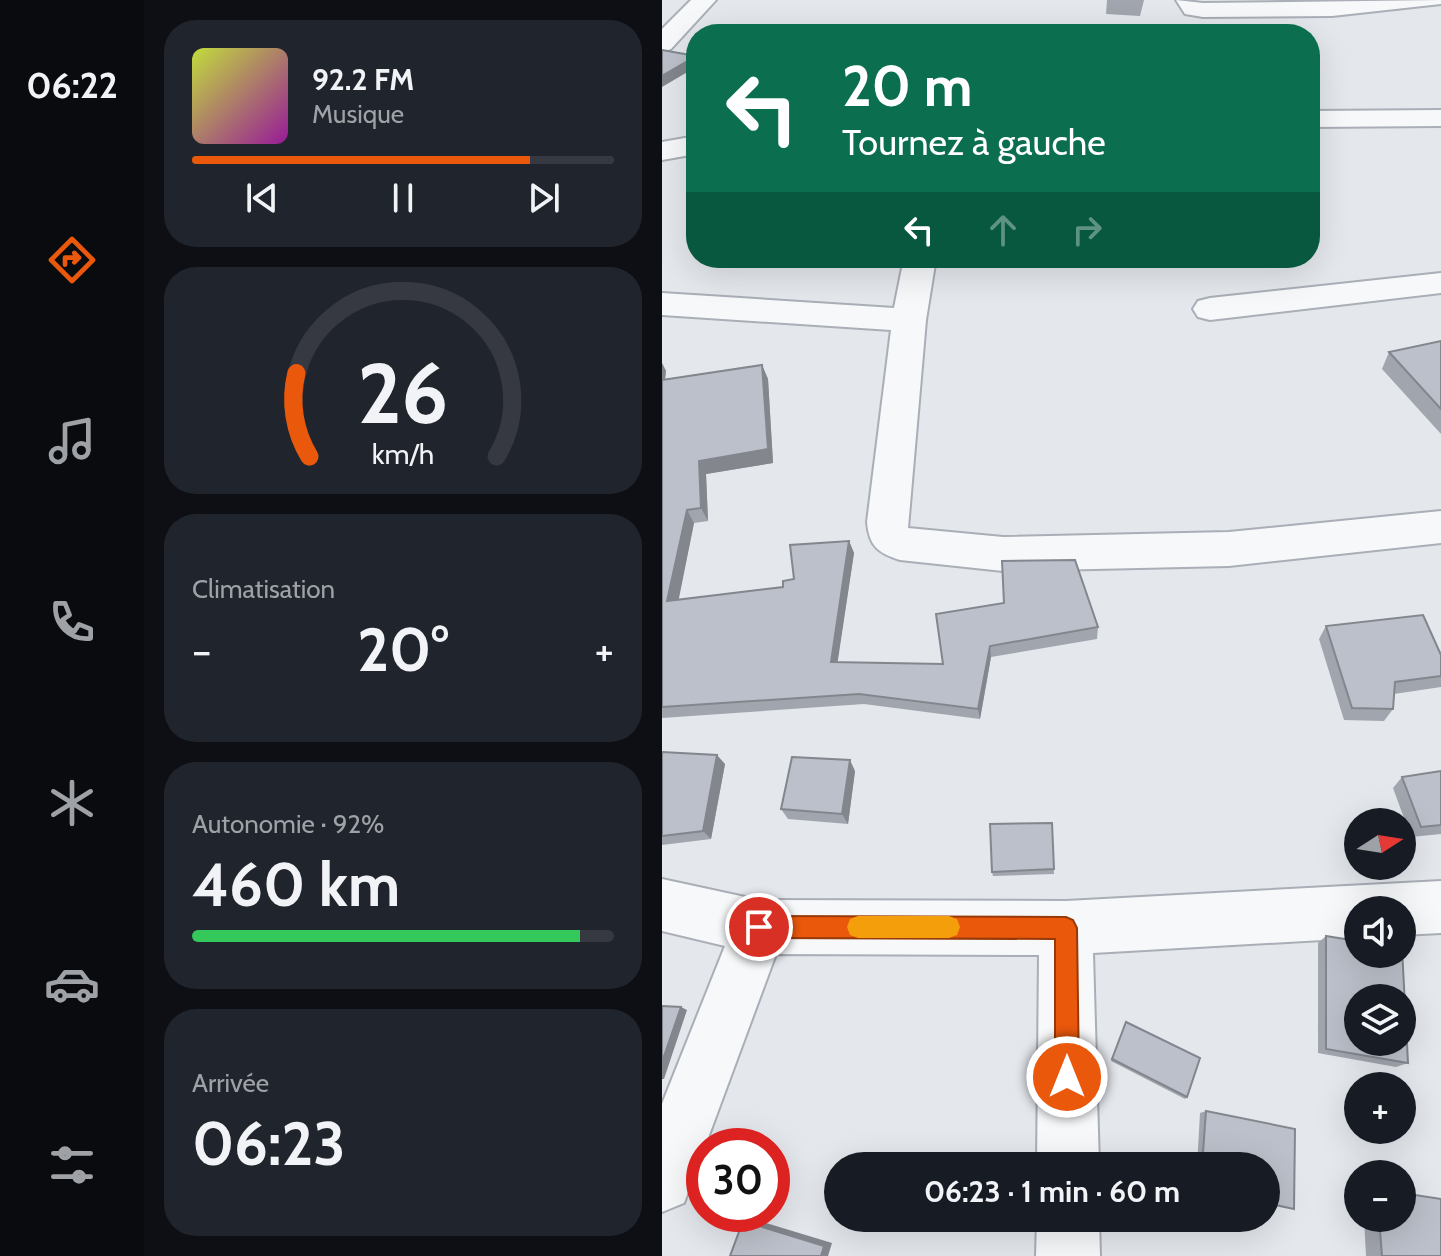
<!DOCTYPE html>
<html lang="fr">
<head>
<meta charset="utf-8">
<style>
  body { margin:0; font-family:Cabin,sans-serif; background:#20242c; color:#f1f3f6; height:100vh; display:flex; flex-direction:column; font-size:30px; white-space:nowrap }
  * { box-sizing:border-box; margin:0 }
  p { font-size:26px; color:#9ea1a6 }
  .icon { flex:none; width:44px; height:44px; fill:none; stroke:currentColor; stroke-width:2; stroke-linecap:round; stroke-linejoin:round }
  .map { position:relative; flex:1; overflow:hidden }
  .details { display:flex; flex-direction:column; gap:20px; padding:20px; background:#0d0f14; width:518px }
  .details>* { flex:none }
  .guide { position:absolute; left:24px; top:24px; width:634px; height:244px; border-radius:32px; box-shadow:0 8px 32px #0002; background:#0b6e4f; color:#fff; overflow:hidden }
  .needle { width:52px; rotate:78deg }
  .controls { position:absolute; left:682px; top:808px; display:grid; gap:16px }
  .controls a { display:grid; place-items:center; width:72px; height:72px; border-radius:50%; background:#171b24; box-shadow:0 8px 32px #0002; font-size:40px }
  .speed { position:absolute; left:24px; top:1128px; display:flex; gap:16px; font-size:40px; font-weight:700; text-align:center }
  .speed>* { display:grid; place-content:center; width:104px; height:104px; border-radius:50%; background:#171b24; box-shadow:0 8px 32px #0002; line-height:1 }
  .speed .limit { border:12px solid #d22; background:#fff; color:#111 }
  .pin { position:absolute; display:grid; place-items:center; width:68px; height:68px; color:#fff; margin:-34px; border:4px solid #fff; border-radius:50%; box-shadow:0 2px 8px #0007 }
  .me { position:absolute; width:88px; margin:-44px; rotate:0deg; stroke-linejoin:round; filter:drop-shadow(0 0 6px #0008) }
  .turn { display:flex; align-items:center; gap:28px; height:168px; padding:0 24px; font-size:36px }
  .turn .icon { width:104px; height:104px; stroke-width:2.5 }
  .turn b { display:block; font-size:56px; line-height:68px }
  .lanes { display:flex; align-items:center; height:76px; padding:0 24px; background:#0003; justify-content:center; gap:40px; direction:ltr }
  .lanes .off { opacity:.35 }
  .big { font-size:60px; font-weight:700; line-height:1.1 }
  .details .tile { flex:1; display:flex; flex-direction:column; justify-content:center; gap:12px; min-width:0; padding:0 28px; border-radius:32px; background:#20242c }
  .details .dial { align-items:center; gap:0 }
  .dial svg { height:208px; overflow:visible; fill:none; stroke:#363941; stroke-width:7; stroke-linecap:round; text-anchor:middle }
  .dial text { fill:#f1f3f6; stroke:none }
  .song { display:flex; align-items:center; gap:24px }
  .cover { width:96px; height:96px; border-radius:12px; background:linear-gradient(135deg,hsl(70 70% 55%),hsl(300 70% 35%)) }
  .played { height:8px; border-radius:4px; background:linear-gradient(90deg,#ea580c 80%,#363941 80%) }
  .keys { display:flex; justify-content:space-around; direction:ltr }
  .heat { display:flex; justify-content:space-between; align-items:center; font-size:44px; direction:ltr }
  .charge { height:12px; border-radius:6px; background:linear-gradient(90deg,#34c759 92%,#363941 0) }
  .trip { position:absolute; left:162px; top:1152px; width:456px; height:80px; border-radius:40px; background:#171b24; box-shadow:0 8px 32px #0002; font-weight:700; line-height:80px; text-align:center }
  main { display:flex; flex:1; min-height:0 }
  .tab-bar { display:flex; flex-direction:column; width:144px; justify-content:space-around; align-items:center; background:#090b0e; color:#9ea1a6 }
  .tab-bar .icon { width:56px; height:56px }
  .tab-bar .selected { color:#ea580c }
  .tab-bar b { font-size:36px; color:#f1f3f6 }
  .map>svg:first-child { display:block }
</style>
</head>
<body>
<main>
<nav class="tab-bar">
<b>06:22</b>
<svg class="icon selected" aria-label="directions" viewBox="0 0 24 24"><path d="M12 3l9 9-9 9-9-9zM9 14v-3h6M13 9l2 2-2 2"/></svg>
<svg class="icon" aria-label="music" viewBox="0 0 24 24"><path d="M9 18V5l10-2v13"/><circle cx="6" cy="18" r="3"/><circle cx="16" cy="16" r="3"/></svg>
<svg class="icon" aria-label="phone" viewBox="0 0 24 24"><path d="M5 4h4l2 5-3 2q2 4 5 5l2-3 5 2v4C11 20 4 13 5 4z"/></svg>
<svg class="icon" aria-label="climate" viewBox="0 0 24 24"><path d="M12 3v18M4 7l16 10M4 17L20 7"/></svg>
<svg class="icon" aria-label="car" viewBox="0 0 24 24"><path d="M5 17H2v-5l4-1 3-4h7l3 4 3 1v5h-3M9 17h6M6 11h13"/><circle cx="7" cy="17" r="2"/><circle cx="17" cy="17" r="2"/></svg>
<svg class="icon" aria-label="filters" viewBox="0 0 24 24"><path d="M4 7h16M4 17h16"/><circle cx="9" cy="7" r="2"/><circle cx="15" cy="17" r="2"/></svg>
</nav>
<section class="details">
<div class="tile">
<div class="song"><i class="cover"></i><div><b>92.2 FM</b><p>Musique</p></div></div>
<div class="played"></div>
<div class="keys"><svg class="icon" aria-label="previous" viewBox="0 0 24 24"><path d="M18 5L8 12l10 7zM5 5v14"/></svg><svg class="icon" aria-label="pause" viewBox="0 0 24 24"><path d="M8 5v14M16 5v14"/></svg><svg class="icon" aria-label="next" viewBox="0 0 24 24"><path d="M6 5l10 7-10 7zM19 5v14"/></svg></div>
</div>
<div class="tile dial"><svg viewBox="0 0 100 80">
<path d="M14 69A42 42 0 1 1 86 69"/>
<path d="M14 69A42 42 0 0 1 9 37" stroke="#ea580c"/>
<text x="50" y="56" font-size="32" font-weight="700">26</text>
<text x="50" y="72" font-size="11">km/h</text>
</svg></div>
<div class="tile"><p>Climatisation</p>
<div class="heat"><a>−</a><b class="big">20°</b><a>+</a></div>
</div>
<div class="tile"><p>Autonomie · 92%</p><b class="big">460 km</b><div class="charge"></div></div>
<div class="tile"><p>Arrivée</p><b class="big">06:23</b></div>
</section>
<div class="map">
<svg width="779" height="1256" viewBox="0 0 779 1256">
  <rect width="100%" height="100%" fill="#e4e7ec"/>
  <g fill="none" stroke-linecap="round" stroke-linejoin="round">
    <defs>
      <path id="minor" d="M29,0h25l-45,49 -9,3v-23z
        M514,0l27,3 238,-3v4l-109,12 -129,1 -18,-3z
        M779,110v16l-131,1v-16z
        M34,136v18l-34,6v-18z
        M242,258h32l-10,62 -18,208 95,9 226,-5 212,-21v32l-212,23 -226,5 -103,-11c-22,-7 -31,-14 -33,-38l24,-192 -229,-15v-22l232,15z
        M779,273v20l-231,27 -12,-3 -5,-8 5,-8 12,-3z
        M0,879l97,21 307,1 375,-20v52l-39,2v-25h-44v28l-265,15 6,213h-62l2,-211 -263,-1 -92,249 -22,9v-108l63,-158 -63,-15z
        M375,1218h62l1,38h-64z"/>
    </defs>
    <use href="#minor" stroke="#a9aeb7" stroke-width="4"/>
    <use href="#minor" fill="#f7f8fa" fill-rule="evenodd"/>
  </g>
  <path fill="#a1a5ae" d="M445,0h37l-4,16 -34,-2z
    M124,258h37l-1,5 -34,-1z
    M779,341v93l-59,-65 7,-17z
    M0,363l4,8 -1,8 97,-14 6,14 5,84 -67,11 2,47 -14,2 -16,77 105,-13 66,-46 5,12 -17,109 106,2 -7,-50 162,13 -1,12 -106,18 -11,62 -116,-15 -202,14z
    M664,626l115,29v32l-47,7 -1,15 -9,12 -40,-1 -25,-81z
    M0,752l63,12 -14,75 -49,6z
    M193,771l-7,53 -60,-5 -7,-10z
    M779,771v63l-30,3 -18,-49 9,-11z
    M390,823l2,51 -61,2 -1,-4z
    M664,936l82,127 -12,4 -78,-14v-110z
    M464,1022l61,75 -2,2 -74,-38z
    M544,1111l60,55h-69l3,-53z
    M702,1218h38l39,38h-75z"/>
  <path fill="#83868d" d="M34,56v11l-34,20v-11z
    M0,363l4,8 -3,24 -1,-2z
    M100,365l6,14 5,84 -67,11 2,47 -7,-13 -2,-47z
    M25,510l7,13 -18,90 -9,-12z
    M187,541l5,12 -18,120 -5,-11z
    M328,646l1,11 -11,62 -2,-10z
    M55,755l8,9 -14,75 -8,-8z
    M188,760l5,11 -7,53 -6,-10z
    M19,1007l6,3 -23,69h-2v-17z
    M91,1219l79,24 -4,13h-7l-78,-35z"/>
  <path fill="#bbc0ca" stroke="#83868d" stroke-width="2" fill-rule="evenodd" d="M0,50l34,6 -34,20z
    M779,341v68l-52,-57z
    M100,365l6,84 -69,12 2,47 -14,2 -20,91 116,-14v-6l11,-2 -4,-34 59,-4 -18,121 112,2 -7,-50 68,-11 -2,-42 73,-1 23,67 -108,19 -12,63 -119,-15 -197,13v-327z
    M761,615l18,40v21l-46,6 -2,27 -41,-1 -26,-82z
    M0,752l55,3 -14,76 -41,5z
    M130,757l58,3 -8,54 -61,-5z
    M779,771v54l-20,2 -19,-50z
    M390,823l2,46 -62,3 -2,-48z
    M664,936l32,5v13h44v-6l6,115 -82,-14zM696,998h44v44h-44z
    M0,1006l19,1 -19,55z
    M464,1022l74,36 -13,39 -75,-38z
    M544,1111l89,18 -1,80 -28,-6v-37h-64z
    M740,1193l39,6v57h-59l-3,-38h23z
    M81,1221l81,25 -3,10h-91z"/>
  <path fill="#ea580c" stroke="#983908" stroke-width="2" d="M97,916l307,1 7,3 4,8 2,149 -4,8 -8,4 -9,-4 -3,-8v-138l-296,-1 -8,-4 -3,-7 3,-8z"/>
  <path fill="#f59e0b" d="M196,916h91l8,3 3,8 -3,8 -8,3h-91l-8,-3 -3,-8 3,-8z"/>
</svg>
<div class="controls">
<a><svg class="needle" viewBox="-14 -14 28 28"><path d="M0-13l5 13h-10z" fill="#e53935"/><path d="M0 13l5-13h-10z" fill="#9ea1a6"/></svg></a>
<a><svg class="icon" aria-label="sound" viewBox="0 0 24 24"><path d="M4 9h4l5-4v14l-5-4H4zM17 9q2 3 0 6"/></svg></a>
<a><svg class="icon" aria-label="layers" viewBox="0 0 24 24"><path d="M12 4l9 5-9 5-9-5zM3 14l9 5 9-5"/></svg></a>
<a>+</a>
<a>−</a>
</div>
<div class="speed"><div class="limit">30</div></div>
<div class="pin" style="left:97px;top:927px;background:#d93025"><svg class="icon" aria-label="arrive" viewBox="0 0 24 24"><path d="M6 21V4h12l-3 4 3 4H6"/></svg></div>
<svg class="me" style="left:405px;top:1077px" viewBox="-20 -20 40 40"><circle r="17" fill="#ea580c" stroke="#fff" stroke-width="3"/><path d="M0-11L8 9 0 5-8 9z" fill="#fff"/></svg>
<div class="trip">06:23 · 1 min · 60 m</div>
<div class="guide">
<div class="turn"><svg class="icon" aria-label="left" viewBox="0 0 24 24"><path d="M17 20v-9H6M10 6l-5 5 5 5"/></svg><div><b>20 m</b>Tournez à gauche</div></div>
<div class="lanes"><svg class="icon" aria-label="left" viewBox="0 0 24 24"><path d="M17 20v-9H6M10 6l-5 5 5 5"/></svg><svg class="icon off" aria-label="ahead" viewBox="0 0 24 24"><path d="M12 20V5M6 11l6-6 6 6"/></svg><svg class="icon off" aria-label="right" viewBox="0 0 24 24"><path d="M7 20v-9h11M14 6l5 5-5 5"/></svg></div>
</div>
</div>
</main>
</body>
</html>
